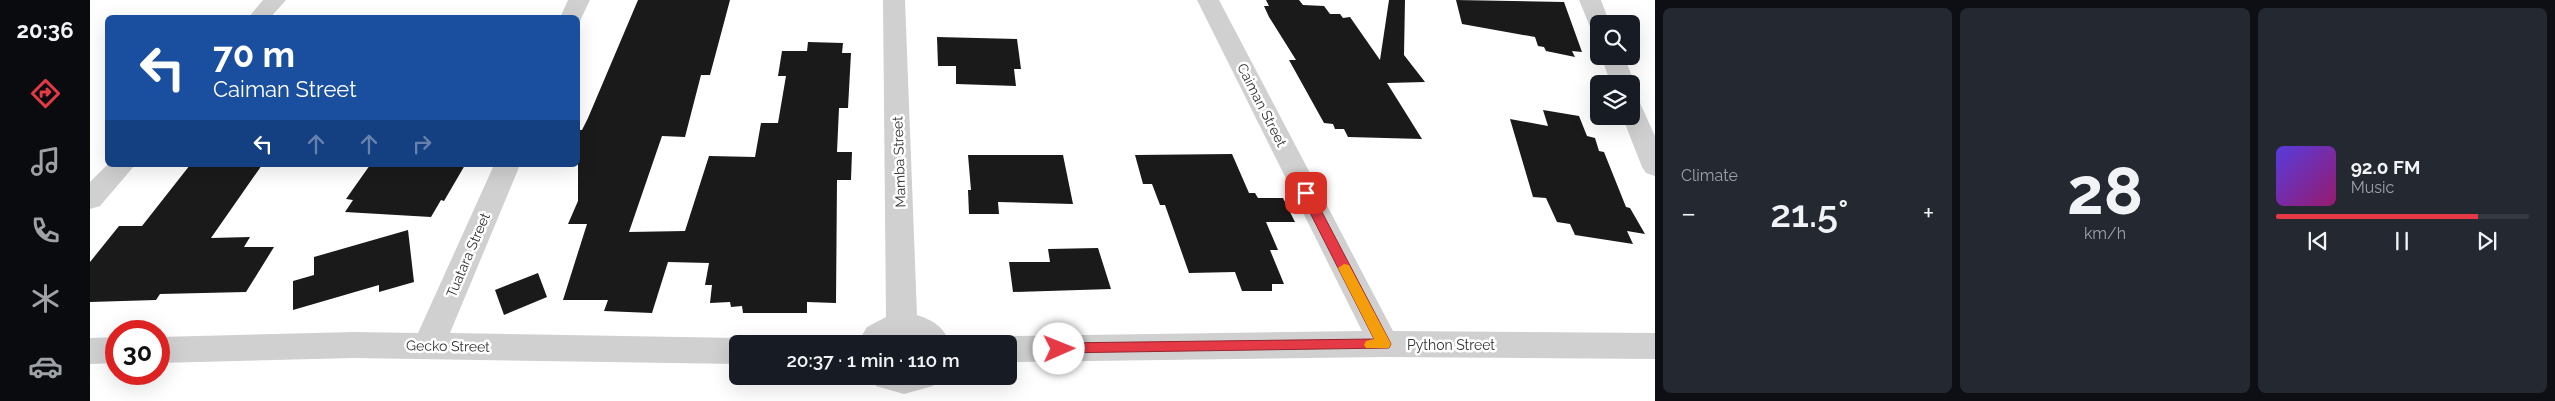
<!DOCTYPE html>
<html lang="en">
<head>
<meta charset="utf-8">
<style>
  body { margin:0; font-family:Raleway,sans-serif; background:#242831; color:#f1f3f6; height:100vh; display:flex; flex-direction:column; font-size:19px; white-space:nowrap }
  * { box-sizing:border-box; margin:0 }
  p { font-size:16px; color:#9ea1a6 }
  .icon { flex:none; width:28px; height:28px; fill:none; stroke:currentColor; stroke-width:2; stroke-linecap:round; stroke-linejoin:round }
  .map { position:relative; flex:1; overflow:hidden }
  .sheet { display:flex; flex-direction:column; gap:8px; padding:8px; background:#0d0f14; width:900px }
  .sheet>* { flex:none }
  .top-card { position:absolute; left:15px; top:15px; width:475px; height:152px; border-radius:8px; box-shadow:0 5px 20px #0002; background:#1a4fa0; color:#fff; overflow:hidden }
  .tools { position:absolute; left:1500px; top:15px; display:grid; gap:10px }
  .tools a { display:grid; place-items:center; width:50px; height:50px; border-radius:8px; background:#171b24; box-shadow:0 5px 20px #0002; font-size:25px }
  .speed { position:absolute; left:15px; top:320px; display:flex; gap:10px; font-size:25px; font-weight:700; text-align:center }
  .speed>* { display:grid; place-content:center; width:65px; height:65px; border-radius:50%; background:#171b24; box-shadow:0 5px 20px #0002; line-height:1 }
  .speed .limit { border:8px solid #d22; background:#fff; color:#111 }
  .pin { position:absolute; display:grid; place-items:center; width:42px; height:42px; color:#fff; margin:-21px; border-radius:10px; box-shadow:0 2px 8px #0006 }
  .me { position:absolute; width:55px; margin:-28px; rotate:89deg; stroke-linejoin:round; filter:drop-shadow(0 0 4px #0008) }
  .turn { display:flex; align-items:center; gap:18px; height:105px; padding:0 25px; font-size:22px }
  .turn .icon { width:65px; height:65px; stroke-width:2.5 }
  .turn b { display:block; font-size:35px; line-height:42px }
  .lanes { display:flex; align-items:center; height:48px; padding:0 25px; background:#0003; justify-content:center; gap:25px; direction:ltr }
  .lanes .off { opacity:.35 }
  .big { font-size:38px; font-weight:600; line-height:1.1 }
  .sheet .widget { flex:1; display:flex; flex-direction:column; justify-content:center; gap:8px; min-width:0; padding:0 18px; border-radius:8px; background:#242831 }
  .sheet .dial { align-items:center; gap:0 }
  .dial b { font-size:65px; line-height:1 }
  .song { display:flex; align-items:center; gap:15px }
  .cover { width:60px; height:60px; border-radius:8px; background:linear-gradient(135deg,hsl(250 70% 55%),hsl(320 70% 35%)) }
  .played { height:5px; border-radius:2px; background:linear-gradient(90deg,#e63946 80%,#363941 80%) }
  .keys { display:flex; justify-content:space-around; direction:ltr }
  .heat { display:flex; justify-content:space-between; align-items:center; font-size:28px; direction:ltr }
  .sheet .tiles { flex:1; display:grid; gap:8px; grid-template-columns:repeat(3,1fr) }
  .trip { position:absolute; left:639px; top:335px; width:288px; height:50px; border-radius:8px; background:#171b24; box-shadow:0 5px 20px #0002; font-weight:600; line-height:50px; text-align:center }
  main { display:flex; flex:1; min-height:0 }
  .dock { display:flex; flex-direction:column; width:90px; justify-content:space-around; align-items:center; background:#090b0e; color:#9ea1a6 }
  .dock .icon { width:35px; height:35px }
  .dock .on { color:#e63946 }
  .dock b { font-size:22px; color:#f1f3f6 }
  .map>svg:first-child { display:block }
</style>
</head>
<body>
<main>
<nav class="dock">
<b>20:36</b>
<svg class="icon on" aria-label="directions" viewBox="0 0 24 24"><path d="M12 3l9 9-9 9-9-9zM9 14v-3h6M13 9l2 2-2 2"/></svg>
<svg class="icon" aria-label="music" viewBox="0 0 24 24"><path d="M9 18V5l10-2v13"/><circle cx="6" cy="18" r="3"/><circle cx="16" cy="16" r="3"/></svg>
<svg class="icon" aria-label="phone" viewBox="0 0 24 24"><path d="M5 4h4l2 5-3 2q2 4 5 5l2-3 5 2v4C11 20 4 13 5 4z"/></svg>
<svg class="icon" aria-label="climate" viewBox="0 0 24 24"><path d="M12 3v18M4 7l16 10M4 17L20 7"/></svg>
<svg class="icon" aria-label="car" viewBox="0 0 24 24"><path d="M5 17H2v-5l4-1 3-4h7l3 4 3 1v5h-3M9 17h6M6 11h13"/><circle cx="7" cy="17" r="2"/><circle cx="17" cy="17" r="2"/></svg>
</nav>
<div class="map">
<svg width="1565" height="401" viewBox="0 0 1565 401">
  <rect width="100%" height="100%" fill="#fff"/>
  <path fill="#1a1a1a" d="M548,0h92l-20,75h-9l-16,62 -23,-1 -33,96 56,-1 24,-75 46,1 6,-34h17l8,-47h-8l4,-25h25l1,-9 35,1 -1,10h9l-3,55h-9l-2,44h15l-1,28h-14l-1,123 -29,-1v11h-64l-1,-7 -11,1 -1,-5 -20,1 2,-18h-7l4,-22 -41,-1 -16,51 -48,-2 4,-11h-45l24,-76h-19l10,-23v-71h4l6,-12z
    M1176,0h33l4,5 21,1 6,8h10l3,4 7,-1 30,43 9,-60h16l-1,55 21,27 -38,1 35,56 -74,-2 -4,-8h-9l-2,-5 -9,-1 -35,-63h7l-27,-43 -5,-11h5z
    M1366,0l108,2 18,50 -10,-1 3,6 -29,-6 -2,-4 -6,-1 -3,-9 -73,-13z
    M847,37l80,2 4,30h-7l2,17 -60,-2v-18h-18z
    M1453,110l36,6 8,20 8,2 4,13 5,1 22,55 4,1 15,26 -18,-3 6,13 -58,-9 -5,-11 -13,-2 -11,-24 -13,-1 -23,-78 38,7z
    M1142,154l17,39h6l3,5h25l12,24h-29l12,28h-8l14,34h-12v7h-30l-7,-19 -46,1 -24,-68h-5l-8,-21h-9l-8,-29z
    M878,155h95l10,49 -75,-2 1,12h-30l-1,-24h3z
    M100,165h72l-51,73 39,-1 -6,10h30l-28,45 -86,2 -4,6 -66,2v-40l29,-36h23z
    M280,165h95l-21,36 -3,-1 -10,17 -86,-5 8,-12 -7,-1z
    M318,230l6,52 -35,10v-7l-86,25v-29l21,-6v-18z
    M1008,248l13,41 -98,3 -4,-30h41l-2,-13z
    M448,273l9,24 -43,18 -9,-25z"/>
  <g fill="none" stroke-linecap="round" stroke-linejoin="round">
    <path fill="#d0d0d0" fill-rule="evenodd" d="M173,0h23l-16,18h-22z
      M478,0h22l-11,23 -1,-5h-18z
      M793,0h22l12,315c18,6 26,12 34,29h-34l-6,-5 -7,-1 -12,6h-35l10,-17 19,-10z
      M1107,0h22l174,331 262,2v26l-271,-2 -376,5v-18h-14l3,-4 11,-4 354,-5z
      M1489,0h22l9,24h-11v6l-8,-1z
      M1511,56h23l11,28 -4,5v-5h-20z
      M1541,100l9,3 15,33v40l-9,-3 -4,-6 -20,-51h9z
      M18,164l27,1 -35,41 -10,3v-27z
      M404,165h26l-70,168 288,5 13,6h-13v20l-384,-6 -195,5v-26l195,-5 64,1z
      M26,337v26l-26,1v-26z
      M782,376h65l-4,10 -29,8 -28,-8z"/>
  </g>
  <path fill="#e63946" stroke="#96252e" d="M1216,189l6,4 77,147 2,4 -2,4 -334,5 -2,-4 2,-4 4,-2 315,-4 -74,-146z"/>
  <path fill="#f59e0b" d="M1254,264l5,1 40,75 2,4 -2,4h-23l-2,-3 2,-4 8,-2 -36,-71z"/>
  <g text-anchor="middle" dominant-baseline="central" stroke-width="5" stroke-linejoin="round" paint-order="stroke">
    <g font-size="14" fill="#333" stroke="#fff">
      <text transform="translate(1172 105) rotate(63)">Caiman Street</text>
      <text transform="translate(809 162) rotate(-92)">Mamba Street</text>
      <text transform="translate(378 255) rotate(-67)">Tuatara Street</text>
      <text x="1361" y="345">Python Street</text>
      <text transform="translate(358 346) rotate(1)">Gecko Street</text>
    </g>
  </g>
</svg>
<div class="tools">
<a><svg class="icon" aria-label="search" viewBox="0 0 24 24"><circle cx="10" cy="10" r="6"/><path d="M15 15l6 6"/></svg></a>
<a><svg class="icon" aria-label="layers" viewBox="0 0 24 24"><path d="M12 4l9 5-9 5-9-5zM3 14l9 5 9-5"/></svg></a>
</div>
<div class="speed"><div class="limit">30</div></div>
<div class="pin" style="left:1216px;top:193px;background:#d93025"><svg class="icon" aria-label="arrive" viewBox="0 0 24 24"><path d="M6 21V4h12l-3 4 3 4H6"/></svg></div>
<svg class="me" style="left:969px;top:349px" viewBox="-20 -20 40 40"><circle r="19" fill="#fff"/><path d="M0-13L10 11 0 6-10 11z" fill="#e63946"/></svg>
<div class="trip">20:37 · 1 min · 110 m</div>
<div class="top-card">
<div class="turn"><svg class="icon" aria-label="left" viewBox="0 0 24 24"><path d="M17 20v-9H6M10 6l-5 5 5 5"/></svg><div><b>70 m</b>Caiman Street</div></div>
<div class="lanes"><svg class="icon" aria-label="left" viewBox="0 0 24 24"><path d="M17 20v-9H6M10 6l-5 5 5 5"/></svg><svg class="icon off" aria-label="ahead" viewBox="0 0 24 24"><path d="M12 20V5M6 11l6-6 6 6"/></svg><svg class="icon off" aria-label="ahead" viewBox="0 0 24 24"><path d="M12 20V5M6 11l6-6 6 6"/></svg><svg class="icon off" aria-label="right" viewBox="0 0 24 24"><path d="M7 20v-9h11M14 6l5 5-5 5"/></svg></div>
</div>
</div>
<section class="sheet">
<div class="tiles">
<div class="widget"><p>Climate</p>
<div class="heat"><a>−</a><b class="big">21.5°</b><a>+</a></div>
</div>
<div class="widget dial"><b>28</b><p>km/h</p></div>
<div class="widget">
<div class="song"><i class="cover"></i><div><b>92.0 FM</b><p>Music</p></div></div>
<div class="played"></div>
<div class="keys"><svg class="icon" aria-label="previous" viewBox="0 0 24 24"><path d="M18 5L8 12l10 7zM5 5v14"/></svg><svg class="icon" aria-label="pause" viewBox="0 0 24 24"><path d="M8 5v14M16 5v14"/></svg><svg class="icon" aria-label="next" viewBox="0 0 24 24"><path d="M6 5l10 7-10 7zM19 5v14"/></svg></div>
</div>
</div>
</section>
</main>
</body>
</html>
